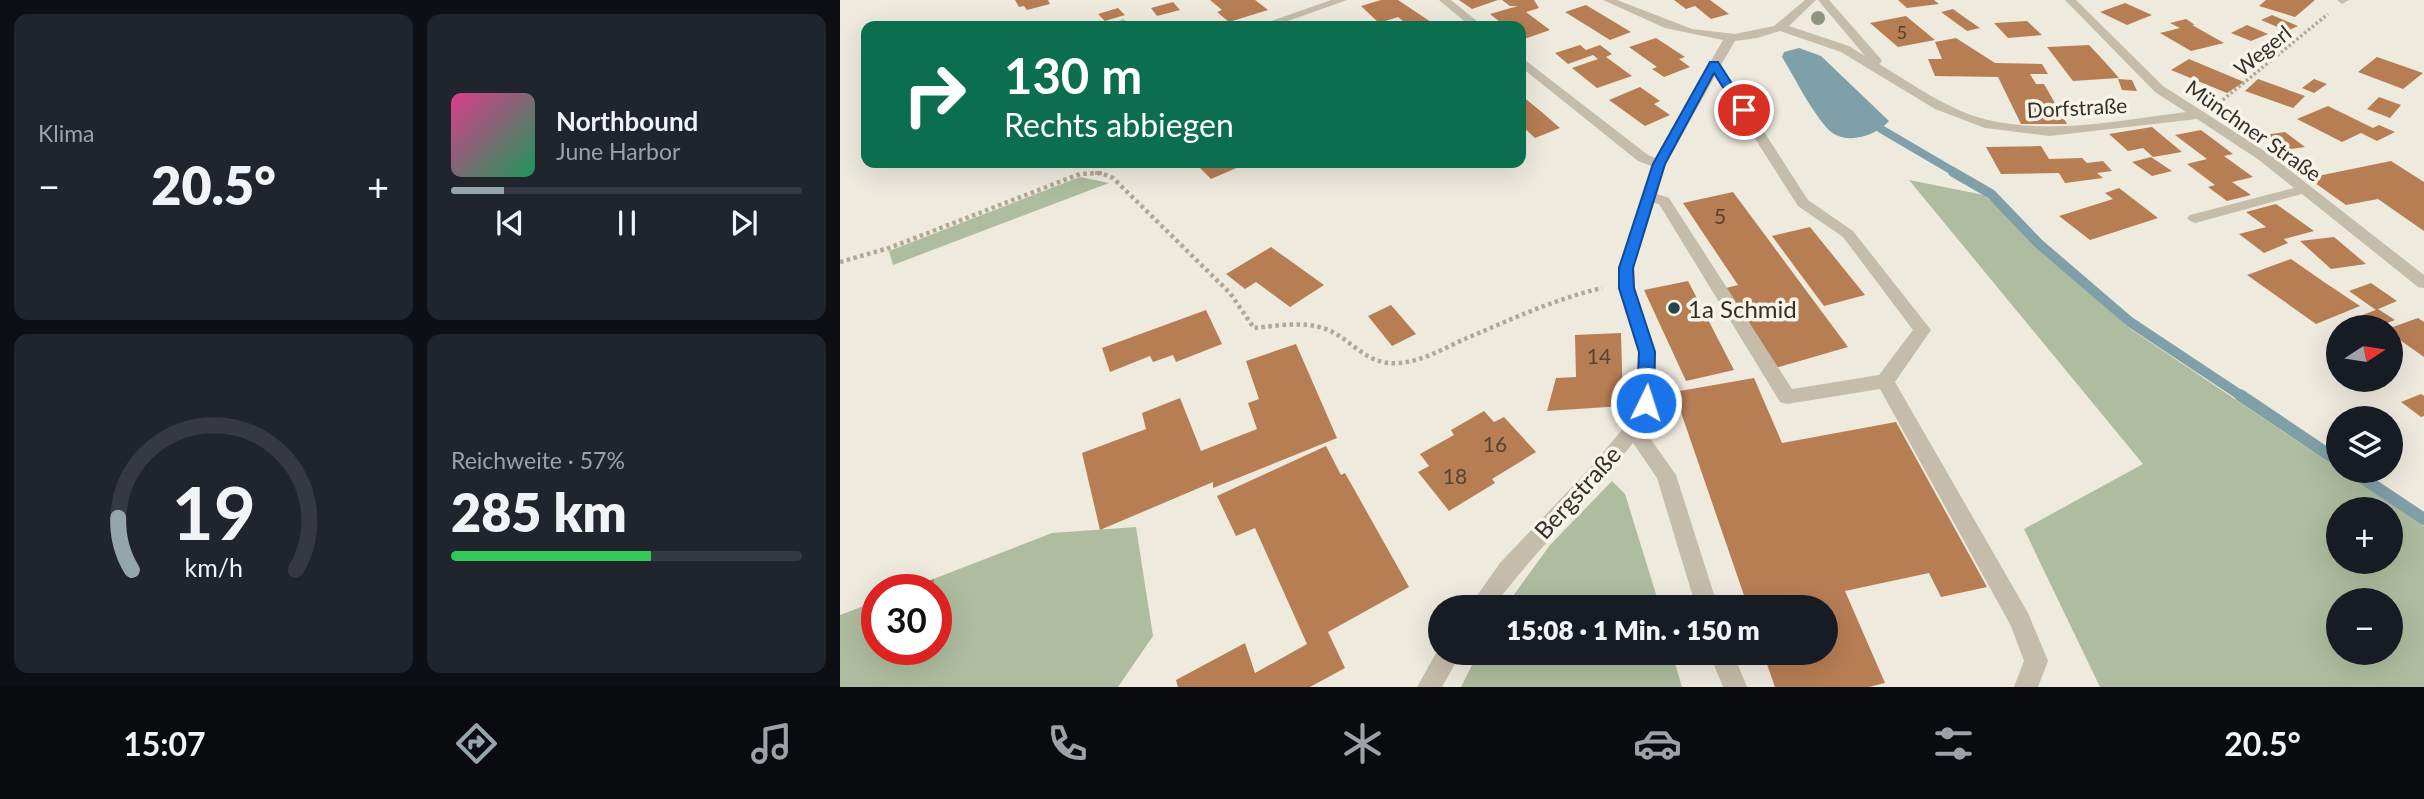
<!DOCTYPE html>
<html lang="de">
<head>
<meta charset="utf-8">
<style>
  body { margin:0; font-family:Lato,sans-serif; background:#20242c; color:#f1f3f6; height:100vh; display:flex; flex-direction:column; font-size:26px; white-space:nowrap }
  * { box-sizing:border-box; margin:0 }
  p { font-size:23px; color:#9ea1a6 }
  .icon { flex:none; width:38px; height:38px; fill:none; stroke:currentColor; stroke-width:2; stroke-linecap:round; stroke-linejoin:round }
  .map { position:relative; flex:1; overflow:hidden }
  .drawer { display:flex; flex-direction:column; gap:14px; padding:14px; background:#0d0f14; width:840px }
  .drawer>* { flex:none }
  .guide { position:absolute; left:21px; top:21px; width:665px; height:147px; border-radius:14px; box-shadow:0 7px 28px #0002; background:#0b6e4f; color:#fff; overflow:hidden }
  .needle { width:46px; rotate:78deg }
  .tools { position:absolute; left:1486px; top:315px; display:grid; gap:14px }
  .tools a { display:grid; place-items:center; width:77px; height:77px; border-radius:50%; background:#171b24; box-shadow:0 7px 28px #0002; font-size:35px }
  .speed { position:absolute; left:21px; top:574px; display:flex; gap:14px; font-size:35px; font-weight:700; text-align:center }
  .speed>* { display:grid; place-content:center; width:91px; height:91px; border-radius:50%; background:#171b24; box-shadow:0 7px 28px #0002; line-height:1 }
  .speed .limit { border:10px solid #d22; background:#fff; color:#111 }
  .pin { position:absolute; display:grid; place-items:center; width:60px; height:60px; color:#fff; margin:-30px; border:4px solid #fff; border-radius:50%; box-shadow:0 2px 7px #0007 }
  .me { position:absolute; width:77px; margin:-38px; rotate:4deg; stroke-linejoin:round; filter:drop-shadow(0 0 5px #0008) }
  .turn { display:flex; align-items:center; gap:24px; height:147px; padding:0 28px; font-size:32px }
  .turn .icon { width:91px; height:91px; stroke-width:2.5 }
  .turn b { display:block; font-size:49px; line-height:60px }
  .big { font-size:52px; font-weight:800; line-height:1.1 }
  .drawer .tile { flex:1; display:flex; flex-direction:column; justify-content:center; gap:10px; min-width:0; padding:0 24px; border-radius:14px; background:#20242c }
  .drawer .dial { align-items:center; gap:0 }
  .dial svg { height:182px; overflow:visible; fill:none; stroke:#363941; stroke-width:7; stroke-linecap:round; text-anchor:middle }
  .dial text { fill:#f1f3f6; stroke:none }
  .song { display:flex; align-items:center; gap:21px }
  .cover { width:84px; height:84px; border-radius:10px; background:linear-gradient(135deg,hsl(330 70% 55%),hsl(150 70% 35%)) }
  .played { height:7px; border-radius:4px; background:linear-gradient(90deg,#95a5ac 15%,#363941 15%) }
  .keys { display:flex; justify-content:space-around; direction:ltr }
  .heat { display:flex; justify-content:space-between; align-items:center; font-size:38px; direction:ltr }
  .charge { height:10px; border-radius:5px; background:linear-gradient(90deg,#34c759 57%,#363941 0) }
  .drawer .tiles { flex:1; display:grid; gap:14px; grid-template-columns:repeat(2,1fr) }
  .trip { position:absolute; left:588px; top:595px; width:410px; height:70px; border-radius:35px; background:#171b24; box-shadow:0 7px 28px #0002; font-weight:800; line-height:70px; text-align:center }
  .dock { display:flex; height:112px; justify-content:space-around; align-items:center; background:#090b0e; color:#9ea1a6 }
  .dock .icon { width:49px; height:49px }
  .dock .current { color:#95a5ac }
  .dock b { font-size:32px; color:#f1f3f6 }
  main { display:flex; flex:1; min-height:0 }
  .map>svg:first-child { display:block }
</style>
</head>
<body>
<main>
<section class="drawer">
<div class="tiles">
<div class="tile"><p>Klima</p>
<div class="heat"><a>−</a><b class="big">20.5°</b><a>+</a></div>
</div>
<div class="tile">
<div class="song"><i class="cover"></i><div><b>Northbound</b><p>June Harbor</p></div></div>
<div class="played"></div>
<div class="keys"><svg class="icon" aria-label="previous" viewBox="0 0 24 24"><path d="M18 5L8 12l10 7zM5 5v14"/></svg><svg class="icon" aria-label="pause" viewBox="0 0 24 24"><path d="M8 5v14M16 5v14"/></svg><svg class="icon" aria-label="next" viewBox="0 0 24 24"><path d="M6 5l10 7-10 7zM19 5v14"/></svg></div>
</div>
<div class="tile dial"><svg viewBox="0 0 100 80">
<path d="M14 69A42 42 0 1 1 86 69"/>
<path d="M14 69A42 42 0 0 1 8 46" stroke="#95a5ac"/>
<text x="50" y="56" font-size="32" font-weight="700">19</text>
<text x="50" y="72" font-size="11">km/h</text>
</svg></div>
<div class="tile"><p>Reichweite · 57%</p><b class="big">285 km</b><div class="charge"></div></div>
</div>
</section>
<div class="map">
<svg width="1584" height="687" viewBox="0 0 1584 687">
  <rect width="100%" height="100%" fill="#efeade"/>
  <path fill="#aebd9f" fill-rule="evenodd" d="M240,177l29,6 -216,82 -4,-14z
    M1069,180l75,15 145,133 295,198v161h-324l-76,-158 119,-65zM1498,509h52v53h-52zM1498,600h52v53h-52z
    M772,481l13,13 35,113h-155l45,-62z
    M296,527l17,109 -35,51h-278v-72l37,-14v48h59v-59h-31l147,-57z
    M638,653h194l10,34h-221z"/>
  <path fill="#80a0a9" d="M959,48l22,8 68,65c-14,16 -47,26 -63,6 -17,-20 -30,-47 -44,-70l2,-5z"/>
  <g fill="none" stroke-linecap="round" stroke-linejoin="round">
    <path stroke="#80a0a9" stroke-width="8" d="M1041,129l75,44"/>
    <path stroke="#80a0a9" stroke-width="10" d="M1113,172l38,22 47,49 92,79 113,75"/>
    <path stroke="#80a0a9" stroke-width="12" d="M1400,395l98,66
      M1512,471l72,48"/>
  </g>
  <path fill="#b77e54" d="M175,0h33l2,4 -23,6 -3,-4 -5,1z
    M370,0h45l13,10 -39,12 -12,-10 5,-2z
    M541,0h17l39,26h-28l-11,-9 -19,6 -18,-17z
    M619,0h39l-26,9z
    M662,0h32l5,8 -13,4 24,18 -29,10v-14h-16l-15,-12 28,-8h-8z
    M834,0h36l19,14 -18,5 -16,-13 -9,3z
    M1058,0h36l5,4 -32,4z
    M1426,0h49l-20,17 -36,-11z
    M333,2l7,8 -23,6 -6,-8z
    M1285,3l27,12 -25,10 -27,-13z
    M746,5l45,27 -21,8 -45,-28z
    M278,8l7,7 -20,6 -7,-7z
    M1113,9l11,8 16,11 -13,3 -26,-19z
    M1432,15l26,11 -11,5 -26,-11z
    M1066,16l29,24 -37,7 -28,-24z
    M1346,19l9,6h-3l32,18 -33,8 -31,-18 20,-5 -10,-5z
    M1187,21l15,14 -34,3 -14,-15z
    M1407,25l21,9 -17,7 -20,-8z
    M816,38l29,19 -6,2 11,8 -26,10 -12,-8 5,-2 -28,-20z
    M1116,38l39,25 47,1 6,10h-18l6,10h8l23,40h-46l-23,-47 -63,-1 -7,-17h14l-7,-17z
    M740,45l6,5 14,-5 12,9 -6,3 26,19 -35,12 -25,-20 26,-9 -5,-4 -25,9 -13,-11z
    M1249,45l16,17 14,16 -46,3 -26,-34z
    M1537,57l46,16 -20,16 -45,-17z
    M1349,59l55,23 -17,11 -56,-23z
    M1278,79l14,1 5,11 -15,-1z
    M1418,79l47,17 -12,12 -48,-17z
    M1474,79l13,5 -13,9 -12,-5z
    M800,87l20,14 -6,3 16,11 -25,11 -36,-26z
    M681,95l23,19 16,14 -25,10 -14,-13z
    M1539,97l22,8 -11,13 -23,-9z
    M1488,106l45,22 6,-3 16,7 -18,9 -16,-8 -19,9 -45,-23z
    M1312,127l30,25 -29,5 -10,-9 -15,3 -19,-17z
    M1361,130l32,24 -9,2 29,21 -21,5 19,13 -24,6 -19,-14 7,-2 -28,-21 20,-5 -32,-24z
    M1445,132l20,15 -21,3 -19,-15z
    M1201,146l8,13 33,-1 5,5 16,-2 9,10 -15,2 6,5 -38,5 -6,-10 -58,1 -15,-27z
    M1311,157l21,14 -20,5 -20,-14z
    M1551,161l33,21v49l-46,-32 -32,6 -38,-27z
    M355,163h53l-37,16z
    M1279,188l39,30 -68,22 -31,-24 54,-17 -8,-6z
    M893,192l115,155 -73,21 -53,-79 16,-4 -55,-82z
    M1436,204l38,27 -30,8 4,4 -24,10 -25,-19 27,-7 -20,-15z
    M970,227l55,68 -41,11 -52,-70z
    M1494,237l32,27 -35,5 -31,-28z
    M431,247l53,38 -34,22 -34,-25 -11,7 -19,-15z
    M1451,259l33,23 36,24 -44,18 -69,-49z
    M848,281l46,89 -48,11 -42,-91z
    M1531,283l26,18 -21,9 -27,-19z
    M551,305l25,29 -24,12 -24,-30z
    M1538,309l17,11 -18,7h-17l-10,-7z
    M366,310l16,34 -46,18 -3,-7 -20,7 -3,-6 -40,16 -8,-24z
    M1578,318l6,4v35l-34,-24v-5z
    M781,333l2,73 -76,5 9,-33 20,-1 -1,-42z
    M456,344l41,94 -124,50v-6l-113,48 -18,-77 64,-24 -4,-16 38,-15 21,53 56,-22 -9,-26 11,-4 -13,-38z
    M914,378l28,65 114,-21 91,165 -46,10 -12,-24 -84,18 40,92 -16,4h-94l-12,-34h62v-46h-77l-74,-215z
    M1581,394l3,2v20l-3,1 -20,-15z
    M644,411l10,11 10,-5 32,35 -44,27 3,4 -46,28 -31,-39 11,-6 -9,-12 34,-19 -3,-5z
    M486,446l15,29 4,-2 64,114 -81,45 17,36 -35,19h-132l-2,-7 69,-37 10,30 52,-29 -52,-116 -19,8 -19,-40z
    M94,579v11h-29v-1z"/>
  <g fill="none" stroke-linecap="round" stroke-linejoin="round">
    <path stroke="#b2a795" stroke-width="3.5" stroke-dasharray="2.5 2.5" stroke-linecap="butt" d="M1379,103l109,-89
      M255,173h7"/>
    <path stroke="#b2a795" stroke-width="4.5" stroke-dasharray="3.5 3.5" stroke-linecap="butt" d="M0,262l49,-14 191,-74 21,-1 12,5 117,115 24,35c22,-2 47,-7 69,0 28,9 42,38 75,35 24,-1 48,-16 69,-25 45,-19 88,-39 135,-50"/>
    <path fill="#c6bcab" fill-rule="evenodd" d="M491,0h16l-73,26h-17z
      M599,0h12l32,26h-13z
      M763,0h14l75,29 43,5 39,-8 31,-26h11l-27,26 60,20 16,10 -47,-56h11l51,58 2,3 -3,3c34,20 70,47 109,56 65,15 134,0 198,-8l-31,-20 -90,-92h11l87,86 106,68 155,121v13l-6,-1 -116,-93 -107,29 -5,-2 -3,-3 3,-3 104,-27 -35,-28 -62,-41 -147,17 -65,-8 -50,-19 -94,-57 -61,-21 -23,7 -22,3 -14,24 87,135 45,31 78,99 -36,52 133,231 20,48 -10,26h-24l10,-26 -13,-35 -131,-237 -93,15 -7,-2 -121,-198 -5,-1 -20,65 1,20 21,64 -2,51 -11,25 33,47 42,132h-22l-39,-129 -24,-35c-45,57 -97,107 -140,164h-24l31,-44 90,-95 36,-43 10,-22 2,-51 -19,-64 -1,-20 33,-102 -13,-5 -117,-94v-10l127,98 7,3 68,-118 -58,-12zM875,76l83,130 45,31 70,93 -34,45 -87,14 -123,-191 -12,-4 9,-30z
      M1497,0h12l-7,4z
      M283,19l11,7h-13l-4,-4z
      M600,646v7h21l-19,34h-25z
      M869,653h24l14,34h-24z"/>
  </g>
  <circle fill="#8e957e" cx="978" cy="18" r="7"/>
  <path fill="#1a73e8" stroke="#114b97" stroke-width="2" d="M870,62h8l31,48 -10,3 -25,-40 -49,91 -32,104 1,20 21,64 -1,51 -8,6 -9,-6 2,-51 -20,-64v-20l34,-104z"/>
  <circle fill="#244651" stroke="#f7f4ea" stroke-width="2.5" cx="834" cy="308" r="7"/>
  <g text-anchor="middle" dominant-baseline="central" stroke-width="7" stroke-linejoin="round" paint-order="stroke">
    <g font-size="18" fill="#564334">
      <text x="1062" y="32">5</text>
    </g>
    <g font-size="21" fill="#352f29" stroke="#f7f4ea">
      <text transform="translate(1422 50) rotate(-39)">Wegerl</text>
      <text transform="translate(1237 107) rotate(-3)">Dorfstraße</text>
      <text transform="translate(1414 130) rotate(35)">Münchner Straße</text>
    </g>
    <g font-size="21" fill="#564334">
      <text x="880" y="215">5</text>
      <text x="759" y="355">14</text>
      <text x="655" y="443">16</text>
      <text x="615" y="475">18</text>
    </g>
    <g font-size="24" fill="#352f29" stroke="#f7f4ea" text-anchor="start">
      <text x="848" y="308">1a Schmid</text>
    </g>
    <g font-size="24" fill="#352f29" stroke="#f7f4ea">
      <text transform="translate(737 492) rotate(-48)">Bergstraße</text>
    </g>
  </g>
</svg>
<div class="tools">
<a><svg class="needle" viewBox="-14 -14 28 28"><path d="M0-13l5 13h-10z" fill="#e53935"/><path d="M0 13l5-13h-10z" fill="#9ea1a6"/></svg></a>
<a><svg class="icon" aria-label="layers" viewBox="0 0 24 24"><path d="M12 4l9 5-9 5-9-5zM3 14l9 5 9-5"/></svg></a>
<a>+</a>
<a>−</a>
</div>
<div class="speed"><div class="limit">30</div></div>
<div class="pin" style="left:904px;top:110px;background:#d93025"><svg class="icon" aria-label="arrive" viewBox="0 0 24 24"><path d="M6 21V4h12l-3 4 3 4H6"/></svg></div>
<svg class="me" style="left:806px;top:403px" viewBox="-20 -20 40 40"><circle r="17" fill="#1a73e8" stroke="#fff" stroke-width="3"/><path d="M0-11L8 9 0 5-8 9z" fill="#fff"/></svg>
<div class="trip">15:08 · 1 Min. · 150 m</div>
<div class="guide">
<div class="turn"><svg class="icon" aria-label="right" viewBox="0 0 24 24"><path d="M7 20v-9h11M14 6l5 5-5 5"/></svg><div><b>130 m</b>Rechts abbiegen</div></div>
</div>
</div>
</main>
<nav class="dock">
<b>15:07</b>
<svg class="icon current" aria-label="directions" viewBox="0 0 24 24"><path d="M12 3l9 9-9 9-9-9zM9 14v-3h6M13 9l2 2-2 2"/></svg>
<svg class="icon" aria-label="music" viewBox="0 0 24 24"><path d="M9 18V5l10-2v13"/><circle cx="6" cy="18" r="3"/><circle cx="16" cy="16" r="3"/></svg>
<svg class="icon" aria-label="phone" viewBox="0 0 24 24"><path d="M5 4h4l2 5-3 2q2 4 5 5l2-3 5 2v4C11 20 4 13 5 4z"/></svg>
<svg class="icon" aria-label="climate" viewBox="0 0 24 24"><path d="M12 3v18M4 7l16 10M4 17L20 7"/></svg>
<svg class="icon" aria-label="car" viewBox="0 0 24 24"><path d="M5 17H2v-5l4-1 3-4h7l3 4 3 1v5h-3M9 17h6M6 11h13"/><circle cx="7" cy="17" r="2"/><circle cx="17" cy="17" r="2"/></svg>
<svg class="icon" aria-label="filters" viewBox="0 0 24 24"><path d="M4 7h16M4 17h16"/><circle cx="9" cy="7" r="2"/><circle cx="15" cy="17" r="2"/></svg>
<b>20.5°</b>
</nav>
</body>
</html>
